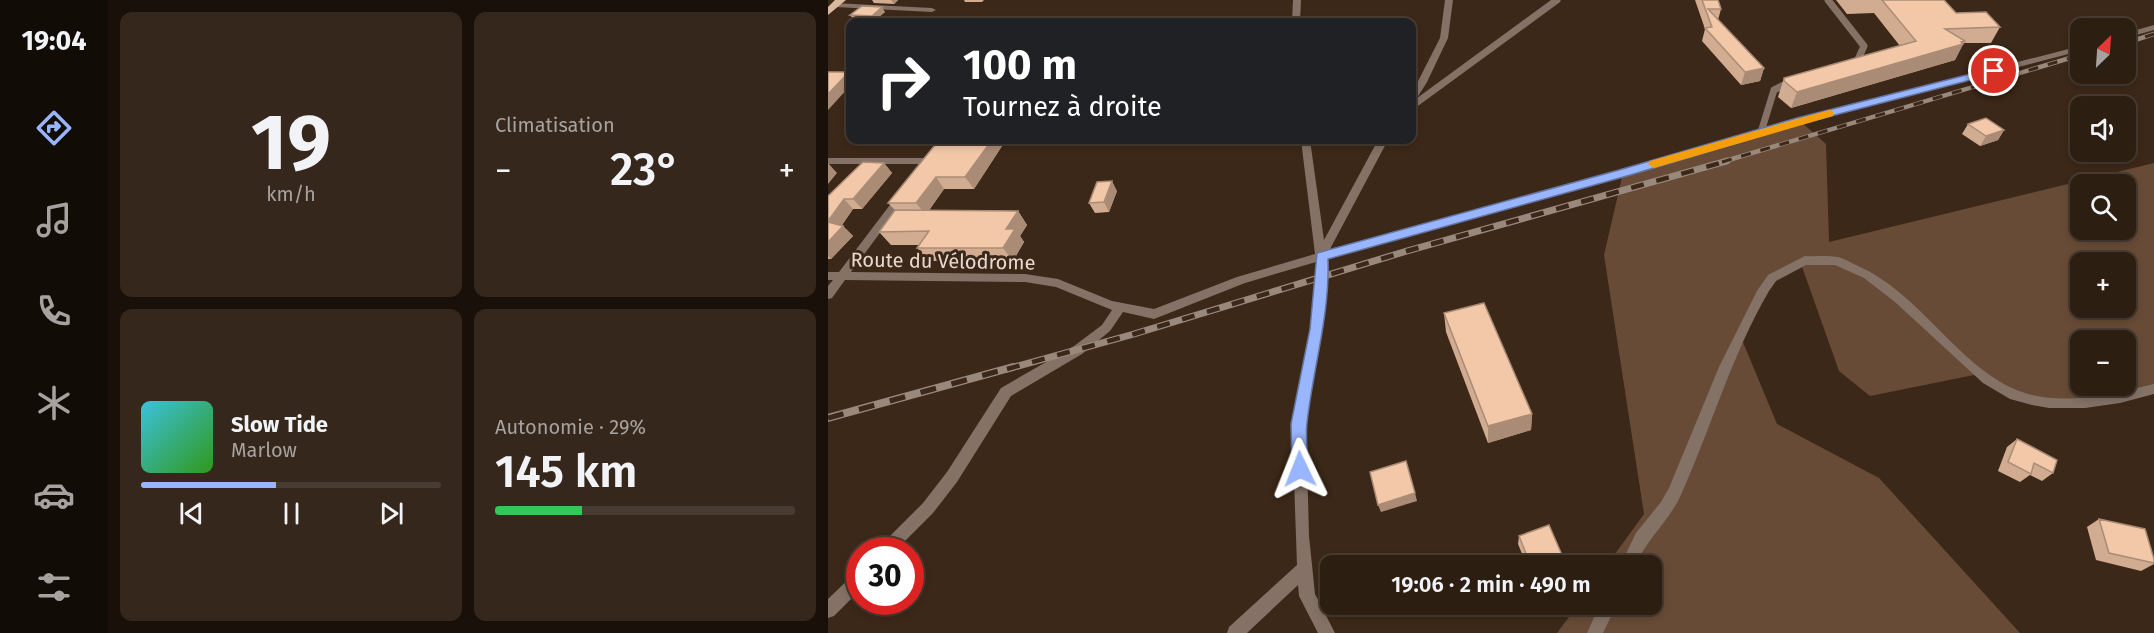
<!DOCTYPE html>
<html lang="fr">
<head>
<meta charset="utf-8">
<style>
  body { margin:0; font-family:"Fira Sans",sans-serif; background:#35271b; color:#f1f3f6; height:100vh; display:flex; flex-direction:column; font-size:22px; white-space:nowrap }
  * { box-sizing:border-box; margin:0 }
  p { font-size:20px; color:#a7a29f }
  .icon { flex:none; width:33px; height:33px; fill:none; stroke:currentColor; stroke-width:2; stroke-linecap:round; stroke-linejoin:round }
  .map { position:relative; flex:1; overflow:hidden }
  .details { display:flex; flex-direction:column; gap:12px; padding:12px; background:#19100a; width:720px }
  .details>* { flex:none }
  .top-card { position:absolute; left:18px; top:18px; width:570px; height:126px; border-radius:12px; box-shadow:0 3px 9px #0003,0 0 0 2px #483c32; background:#202124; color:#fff; overflow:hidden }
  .needle { width:39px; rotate:25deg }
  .fabs { position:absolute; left:1242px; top:18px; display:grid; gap:12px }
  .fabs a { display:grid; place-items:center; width:66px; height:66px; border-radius:12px; background:#2d1e12; box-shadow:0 3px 9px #0003,0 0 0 2px #483c32; font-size:30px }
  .speed { position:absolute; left:18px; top:537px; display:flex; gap:12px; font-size:30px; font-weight:700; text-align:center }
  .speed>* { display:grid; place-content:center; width:78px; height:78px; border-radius:50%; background:#2d1e12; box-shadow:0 3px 9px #0003,0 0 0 2px #483c32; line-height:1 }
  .speed .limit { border:9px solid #d22; background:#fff; color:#111 }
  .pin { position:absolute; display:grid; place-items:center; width:51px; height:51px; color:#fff; margin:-26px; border:3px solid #fff; border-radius:50%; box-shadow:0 2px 6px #0007 }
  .me { position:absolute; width:66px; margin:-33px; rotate:358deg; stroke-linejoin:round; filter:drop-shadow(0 0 4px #0008) }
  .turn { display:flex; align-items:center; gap:21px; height:126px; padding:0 18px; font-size:27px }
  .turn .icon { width:78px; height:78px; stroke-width:2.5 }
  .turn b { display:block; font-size:42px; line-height:51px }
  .big { font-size:45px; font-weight:600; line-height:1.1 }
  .details .card { flex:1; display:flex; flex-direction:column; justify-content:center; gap:9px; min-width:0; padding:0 21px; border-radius:12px; background:#35271b }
  .details .dial { align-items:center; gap:0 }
  .dial b { font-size:78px; line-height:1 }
  .song { display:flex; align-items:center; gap:18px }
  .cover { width:72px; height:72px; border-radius:9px; background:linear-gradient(135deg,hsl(190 70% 55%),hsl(110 70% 35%)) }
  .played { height:6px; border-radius:3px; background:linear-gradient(90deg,#99b5fd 45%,#483c32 45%) }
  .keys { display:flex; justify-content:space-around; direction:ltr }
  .heat { display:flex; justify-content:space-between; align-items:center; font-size:33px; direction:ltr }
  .charge { height:9px; border-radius:4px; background:linear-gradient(90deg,#34c759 29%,#483c32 0) }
  .details .tiles { flex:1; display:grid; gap:12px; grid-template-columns:repeat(2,1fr) }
  .trip { position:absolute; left:492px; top:555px; width:342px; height:60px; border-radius:12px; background:#2d1e12; box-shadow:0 3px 9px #0003,0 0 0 2px #483c32; font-weight:600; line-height:60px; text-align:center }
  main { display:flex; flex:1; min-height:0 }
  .tabs { display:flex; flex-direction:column; width:108px; justify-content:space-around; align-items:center; background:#120c07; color:#a7a29f }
  .tabs .icon { width:42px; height:42px }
  .tabs .current { color:#99b5fd }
  .tabs b { font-size:27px; color:#f1f3f6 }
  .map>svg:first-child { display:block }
</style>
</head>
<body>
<main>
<nav class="tabs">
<b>19:04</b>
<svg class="icon current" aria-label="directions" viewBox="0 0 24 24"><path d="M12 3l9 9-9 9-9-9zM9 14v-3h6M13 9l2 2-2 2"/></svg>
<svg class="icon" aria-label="music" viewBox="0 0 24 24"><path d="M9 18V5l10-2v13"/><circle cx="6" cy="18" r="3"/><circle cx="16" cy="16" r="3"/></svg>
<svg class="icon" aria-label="phone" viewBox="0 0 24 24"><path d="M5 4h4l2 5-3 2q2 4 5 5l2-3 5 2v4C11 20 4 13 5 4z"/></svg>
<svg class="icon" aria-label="climate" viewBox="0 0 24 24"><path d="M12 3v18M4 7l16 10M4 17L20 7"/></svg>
<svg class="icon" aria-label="car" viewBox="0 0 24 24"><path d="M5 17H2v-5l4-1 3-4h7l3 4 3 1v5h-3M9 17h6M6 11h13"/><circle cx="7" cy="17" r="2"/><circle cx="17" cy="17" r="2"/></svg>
<svg class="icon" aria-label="filters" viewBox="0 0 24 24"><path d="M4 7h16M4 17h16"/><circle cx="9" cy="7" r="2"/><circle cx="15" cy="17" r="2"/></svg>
</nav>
<section class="details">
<div class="tiles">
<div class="card dial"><b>19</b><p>km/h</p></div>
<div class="card"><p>Climatisation</p>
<div class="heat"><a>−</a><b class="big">23°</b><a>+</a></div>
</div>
<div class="card">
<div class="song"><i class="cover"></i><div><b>Slow Tide</b><p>Marlow</p></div></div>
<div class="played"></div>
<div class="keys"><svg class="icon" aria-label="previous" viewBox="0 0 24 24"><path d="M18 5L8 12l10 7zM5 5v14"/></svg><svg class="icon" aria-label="pause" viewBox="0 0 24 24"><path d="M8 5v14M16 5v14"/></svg><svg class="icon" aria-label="next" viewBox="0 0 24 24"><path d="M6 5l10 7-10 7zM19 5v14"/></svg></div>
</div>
<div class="card"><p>Autonomie · 29%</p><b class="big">145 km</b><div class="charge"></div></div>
</div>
</section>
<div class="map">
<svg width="1326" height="633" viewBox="0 0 1326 633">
  <rect width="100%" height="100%" fill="#3c2818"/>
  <path fill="#674b36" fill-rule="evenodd" d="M972,121l26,23 3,98 325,-79v226l-98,15 -42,-9 -35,-21 -109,22 -31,-25 -39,-110 -30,18 -30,56 37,89 102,54 141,155h-463l21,-28 74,-1v-38l-45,-1 37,-51 -40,-259 19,-82zM1252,184h46v46h-46zM1252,262h46v46h-46zM1252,340h46v46h-46z"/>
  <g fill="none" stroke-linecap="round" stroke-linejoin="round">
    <path stroke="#847266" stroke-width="7" d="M1000,0l36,46 -8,18 -5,1
      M584,106l145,-106
      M933,132l13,-42 18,-9"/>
    <path fill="#847266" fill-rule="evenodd" d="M465,0h8l-1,22h-8z
      M617,0h8l-5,38 -21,44 -12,19 -3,1v-9l28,-55z
      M5,3l99,5 4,2 -4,2 -96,-5h-3z
      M199,18h6l2,4h-8z
      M1326,25v5l-28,8v-5z
      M1252,46v5l-277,72 -176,52 -300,83 1,20 -5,51 -17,95 3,112 6,58 20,39h-17l-19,-37 -1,-11 -51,48h-20l2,-6 68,-62 -5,-141 19,-95 5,-51v-16l-71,21 -91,36 -31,-7 -13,19 -28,23 -71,42 -54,86 -24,31 -37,37h-18l3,-5 42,-42 24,-31 54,-84 73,-42 28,-21 10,-15 -56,-23 -31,-5 -180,-2 -13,18 -4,1v-13l5,-6h-5v-8h11l60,-79 4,-1 5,3 -57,77 174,2 33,5 54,22 42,8 83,-32 78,-23 -14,-114h9l14,100 54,-100h10l-58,109 289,-78 178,-52z
      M0,158h100l5,3 -5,3h-100z
      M977,256c10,1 21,-1 32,1 7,1 14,6 21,9 62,27 100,101 161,125 42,16 93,3 135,-7v10l-34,9 -35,5h-36l-17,-3 -22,-6 -27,-16 -88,-81 -31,-24 -29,-13h-29l-30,16 -7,10c-38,65 -58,138 -89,206 -12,25 -34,43 -45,69h-15l16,-33 25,-31 8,-14 50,-121 38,-76 11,-16z
      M32,570v20l-26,26 -6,2v-19l27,-26z
      M772,604h17l-14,29h-16z"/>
    <path fill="#dbb79d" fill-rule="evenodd" d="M7,0h11l-18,15v-8z"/>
    <defs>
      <path id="rail-far2" d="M1298,43l28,-9
        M894,162l358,-107"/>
      <path id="rail-far1" d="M179,369l127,-35 273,-83 320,-90"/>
      <path id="rail" d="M0,418l185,-51"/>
    </defs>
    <use href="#rail-far2" stroke="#99887c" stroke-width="4.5"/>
    <use href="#rail-far1" stroke="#99887c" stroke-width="7"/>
    <use href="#rail" stroke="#99887c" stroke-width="8"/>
    <use href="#rail-far2" stroke="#3c2818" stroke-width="3" stroke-dasharray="10" stroke-linecap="butt"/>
    <use href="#rail-far1" stroke="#3c2818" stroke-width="4.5" stroke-dasharray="13" stroke-linecap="butt"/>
    <use href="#rail" stroke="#3c2818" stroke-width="5" stroke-dasharray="16" stroke-linecap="butt"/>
  </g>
  <path fill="#d1ac91" d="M44,0h26l-4,4 -20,-1z
    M136,0h20l-2,2h-17z
    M867,0h23l3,9 -3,11 46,48 -4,13 -19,4 -39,-44 3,-12z
    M1008,0h108l12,13 44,14 -9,16h-28l-8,17 -164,48 -13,-11 6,-19 116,-32 -26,-33 -27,1z
    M57,12l-10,8h-21l-4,-5z
    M1140,124l36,6 -6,10 -18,6 -18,-12z
    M111,140l62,4 1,2 -28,43h-30l-15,21 89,1 9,14 -7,11 4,6 -11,19h-84l-12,-13 2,-3h-28l-12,-13 16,-22 -7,-7z
    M56,163l8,10 -30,36h-9l-11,16 11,11 -22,23h-3v-63z
    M289,191l-8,21 -14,1 -6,-10z
    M616,313l88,101 -1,16 -43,13 -42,-111z
    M1189,439l36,34 -11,8 -12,-6 -10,7 -22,-11 9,-24z
    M1271,519l55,40v5l-13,7 -45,-11 -9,-33z
    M691,536l42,26 -9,4h-25l-9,-22z"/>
  <path fill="#aa8c76" d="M63,0h7l-4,4z
    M54,7l3,5 -10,8 -3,-4z
    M1137,41l-10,19 -164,48 6,-16z
    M936,68l-4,13 -19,4 4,-13z
    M21,72l1,3v11l-22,24v-16z
    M1176,130l-6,10 -18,6 6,-10z
    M164,140h12l-3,4 1,2 -28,43 -9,-12z
    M0,163l9,10 -9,11z
    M56,163l8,10 -30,36 -9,-10z
    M108,177l8,12 -18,26 -10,-12z
    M284,181l5,10 -8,21 -5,-10z
    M16,199l9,10 -15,22 -10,-9z
    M190,211l9,14 -7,11 4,6 -11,19 -10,-13 3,-19z
    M15,226l10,10 -22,23 -3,-3v-14z
    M704,414l-1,16 -43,13v-17z
    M587,493l2,8 -36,11 -3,-7z
    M734,555l-1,7 -9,4h-17z"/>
  <path fill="#f3c8a9" stroke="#aa8c76" stroke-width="1.5" d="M874,0h16l3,9h-13l56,59 -19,4 -40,-44 7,-1z
    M1054,0h62l12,13 30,-1 14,15 -55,2 20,12 -4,1 2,2 -166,48 -13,-11v-3l132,-37z
    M34,6l20,1 -10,9 -22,-1z
    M0,72h21l-21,22z
    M1158,118l18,12 -18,6 -18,-12z
    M111,140h53l-27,37h-29l-20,26h-28z
    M35,162l21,1 -31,36h-9l-16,22v-25z
    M284,181l-8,21 -15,1 8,-21z
    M67,210l123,1 -12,18h9l-12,19h-86l12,-17 -50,1z
    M0,222l15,4 -15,16z
    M656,303l48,111 -44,12 -44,-113z
    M1189,439l40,21 -4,13 -19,-10 -3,11 -23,-12z
    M578,461l9,32 -37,12 -8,-33z
    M1271,519l46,10 9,30v4l-45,-10z
    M721,525l13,30 -27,11h-4l-12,-30z"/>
  <path fill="#99b5fd" stroke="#6376a4" stroke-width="1.5" d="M1166,68l4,1v4l-194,50 -177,53 -299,83c2,56 -15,109 -21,164 -2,15 1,31 1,46l-2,5 -6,2 -5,-2 -3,-5 -1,-45 19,-95 7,-76 302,-83 178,-52z"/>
  <path fill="#f59e0b" d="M1001,110l4,1v5l-179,52 -6,-4 2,-3z"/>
  <g text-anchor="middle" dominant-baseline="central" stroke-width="6" stroke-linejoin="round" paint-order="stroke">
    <g font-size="20" fill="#e7d9d0" stroke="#3c2818">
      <text transform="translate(115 261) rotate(1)">Route du Vélodrome</text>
    </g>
  </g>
</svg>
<div class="fabs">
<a><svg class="needle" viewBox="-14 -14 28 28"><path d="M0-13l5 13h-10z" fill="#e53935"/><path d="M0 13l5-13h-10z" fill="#a7a29f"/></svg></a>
<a><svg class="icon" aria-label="sound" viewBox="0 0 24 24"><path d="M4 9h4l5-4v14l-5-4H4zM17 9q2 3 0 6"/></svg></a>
<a><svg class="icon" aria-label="search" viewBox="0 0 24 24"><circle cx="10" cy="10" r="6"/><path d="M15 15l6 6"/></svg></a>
<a>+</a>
<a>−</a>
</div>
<div class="speed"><div class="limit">30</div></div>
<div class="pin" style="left:1166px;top:71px;background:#d93025"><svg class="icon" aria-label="arrive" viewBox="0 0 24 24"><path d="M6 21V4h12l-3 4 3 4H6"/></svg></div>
<svg class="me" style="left:472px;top:469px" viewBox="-20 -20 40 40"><path d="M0-17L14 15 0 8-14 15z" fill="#99b5fd" stroke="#fff" stroke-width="4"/></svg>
<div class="trip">19:06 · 2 min · 490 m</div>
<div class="top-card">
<div class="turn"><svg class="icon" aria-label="right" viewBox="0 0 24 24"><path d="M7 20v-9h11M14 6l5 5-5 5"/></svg><div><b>100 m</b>Tournez à droite</div></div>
</div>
</div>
</main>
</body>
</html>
